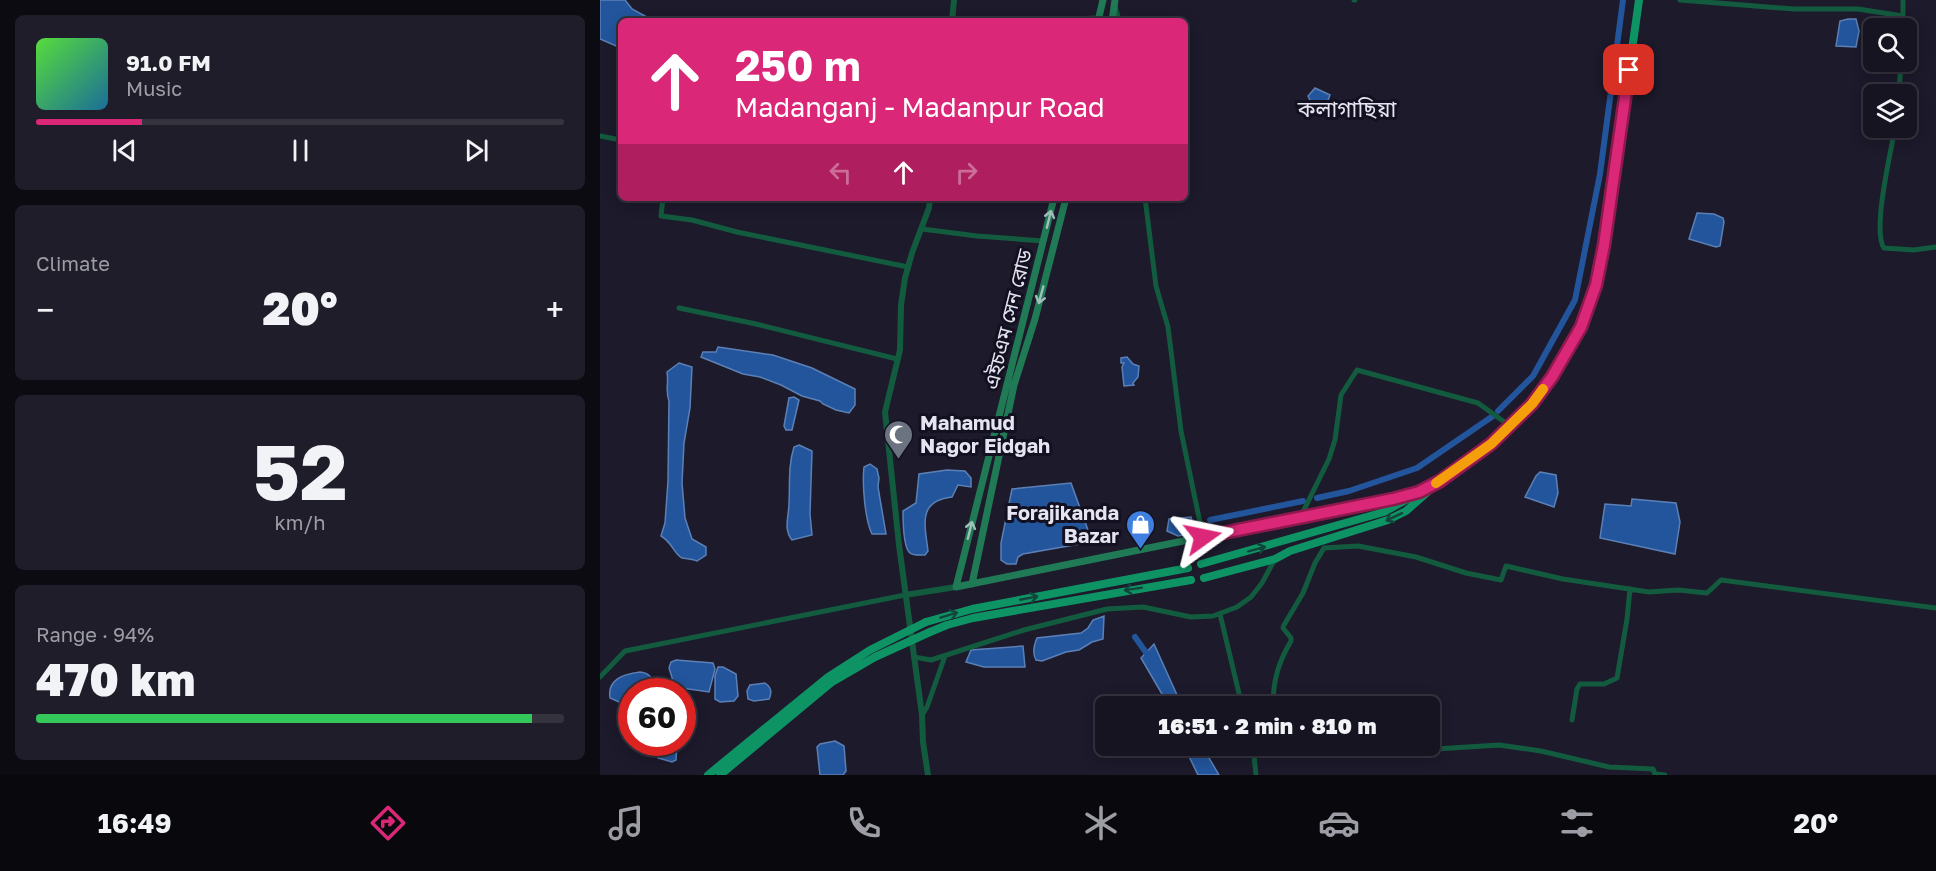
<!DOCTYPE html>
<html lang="en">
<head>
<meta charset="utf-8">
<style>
  body { margin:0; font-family:"Golos Text","Noto Sans Bengali",sans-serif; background:#1e1d29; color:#f1f3f6; height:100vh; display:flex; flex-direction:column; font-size:22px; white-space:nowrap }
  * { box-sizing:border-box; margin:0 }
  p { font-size:20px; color:#9d9ea5 }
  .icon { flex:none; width:33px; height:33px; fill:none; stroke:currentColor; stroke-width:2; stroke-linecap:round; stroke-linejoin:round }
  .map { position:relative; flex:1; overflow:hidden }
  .sheet { display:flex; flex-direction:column; gap:15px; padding:15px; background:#0c0b12; width:600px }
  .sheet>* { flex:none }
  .top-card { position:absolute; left:18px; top:18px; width:570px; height:183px; border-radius:9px; box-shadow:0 3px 15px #0003,0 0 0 2px #34333e; background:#db2777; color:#fff; overflow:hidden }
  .tools { position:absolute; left:1263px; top:18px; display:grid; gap:12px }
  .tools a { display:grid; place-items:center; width:54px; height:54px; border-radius:9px; background:#151420; box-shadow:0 3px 15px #0003,0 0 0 2px #34333e; font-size:30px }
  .speed { position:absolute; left:18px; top:678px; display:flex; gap:12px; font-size:30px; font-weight:700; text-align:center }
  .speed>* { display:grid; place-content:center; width:78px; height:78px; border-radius:50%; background:#151420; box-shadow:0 3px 15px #0003,0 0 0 2px #34333e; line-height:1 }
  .speed .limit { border:9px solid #d22; background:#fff; color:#111 }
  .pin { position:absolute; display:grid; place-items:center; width:51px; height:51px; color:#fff; margin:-26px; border-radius:12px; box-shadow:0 3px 9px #0006 }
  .me { position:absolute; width:66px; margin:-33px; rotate:78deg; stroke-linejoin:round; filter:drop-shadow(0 0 4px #0008) }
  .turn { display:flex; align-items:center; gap:21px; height:126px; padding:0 18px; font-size:27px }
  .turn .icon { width:78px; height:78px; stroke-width:2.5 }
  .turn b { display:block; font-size:42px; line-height:51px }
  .lanes { display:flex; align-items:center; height:57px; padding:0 18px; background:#0003; justify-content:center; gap:30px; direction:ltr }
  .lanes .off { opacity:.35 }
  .big { font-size:45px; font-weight:800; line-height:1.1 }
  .sheet .widget { flex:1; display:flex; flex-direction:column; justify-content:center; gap:9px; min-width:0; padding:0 21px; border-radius:9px; background:#1e1d29 }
  .sheet .dial { align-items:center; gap:0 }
  .dial b { font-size:78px; line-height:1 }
  .song { display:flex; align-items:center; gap:18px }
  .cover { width:72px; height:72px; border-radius:9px; background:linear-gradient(135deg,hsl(110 70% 55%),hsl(200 70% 35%)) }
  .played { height:6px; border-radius:3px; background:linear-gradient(90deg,#db2777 20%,#34333e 20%) }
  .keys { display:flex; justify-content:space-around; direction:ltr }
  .heat { display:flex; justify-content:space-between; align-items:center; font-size:33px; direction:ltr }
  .charge { height:9px; border-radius:4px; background:linear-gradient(90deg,#34c759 94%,#34333e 0) }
  .trip { position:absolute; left:495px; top:696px; width:345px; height:60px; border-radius:9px; background:#151420; box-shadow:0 3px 15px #0003,0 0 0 2px #34333e; font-weight:800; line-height:60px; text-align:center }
  .menu { display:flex; height:96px; justify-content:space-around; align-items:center; background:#08080d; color:#9d9ea5 }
  .menu .icon { width:42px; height:42px }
  .menu .current { color:#db2777 }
  .menu b { font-size:27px; color:#f1f3f6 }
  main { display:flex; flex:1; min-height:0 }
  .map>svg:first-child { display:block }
</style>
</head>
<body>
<main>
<section class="sheet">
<div class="widget">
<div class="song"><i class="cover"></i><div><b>91.0 FM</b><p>Music</p></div></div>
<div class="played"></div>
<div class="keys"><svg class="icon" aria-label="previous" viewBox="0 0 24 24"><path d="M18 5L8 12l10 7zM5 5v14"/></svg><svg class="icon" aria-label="pause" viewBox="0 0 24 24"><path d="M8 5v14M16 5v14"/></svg><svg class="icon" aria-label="next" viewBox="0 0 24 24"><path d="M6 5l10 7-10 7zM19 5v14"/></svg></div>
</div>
<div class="widget"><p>Climate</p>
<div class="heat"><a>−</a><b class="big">20°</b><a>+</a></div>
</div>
<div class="widget dial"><b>52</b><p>km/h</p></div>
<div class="widget"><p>Range · 94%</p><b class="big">470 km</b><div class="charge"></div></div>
</section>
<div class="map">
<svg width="1336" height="775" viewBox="0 0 1336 775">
  <rect width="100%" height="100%" fill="#1c1a2b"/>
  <path fill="#22559c" stroke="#5c80b6" stroke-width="1.5" d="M0,0h25l7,9 22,12h-33v27l-21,-9z
    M1248,19h8l3,12 -3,16 -20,-1 4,-25z
    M715,88l15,7 -5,13 -15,-8 -2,-4z
    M1097,213l17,1 9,4 1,4 -4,24 -4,1 -27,-8z
    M118,347l55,8 39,13 43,21v16l-6,8 -13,-3 -13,-6 -3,-3 -18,-5 -21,-11 -21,-8 -17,-3 -42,-17 2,-5h13z
    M527,357l6,7 6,2 -1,11 -5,6 1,2 -10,1 -2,-19 2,-4h-3v-5z
    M79,363l13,4 -2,41 -6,35 -2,40 3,35 7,21 14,8v8l-9,6c-4,-2 -10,-2 -15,-3 -8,-4 -10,-16 -21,-22l4,-13 3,-42 1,-80c-4,-11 0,-18 -2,-29z
    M194,397l5,3 -7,30h-6l-2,-4 5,-28z
    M199,445l13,6 -2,63 2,21 -20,5c-9,-11 -3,-24 -3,-37 1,-19 -1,-37 5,-56z
    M270,464l7,5 2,9 -1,9 8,47h-14c-7,-14 -10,-50 -8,-67z
    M347,470l18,1 6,7v9l-13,-2 -6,12c-35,4 -27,28 -24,54l-3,4c-5,0 -11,1 -15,-2 -7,-6 -7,-32 -7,-42l13,-8 3,-29z
    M940,472l16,3 2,18 -4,14 -29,-10 11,-21z
    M471,483l17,47 -3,13 -62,11 -5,3 -2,7h-9l-6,-4v-17l11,-54z
    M1032,499l44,4 4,19 -5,32 -75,-16 5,-34 26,2z
    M591,517l4,16 -17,3 -11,-5 2,-12z
    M504,616l-1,23 -11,3 -13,8 -13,2 -24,9 -6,-1c-4,-7 -2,-15 1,-22l44,-5 7,-5 5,-8z
    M554,644l28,62h-13l-28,-48z
    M423,646l2,21h-41l-18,-5 5,-12z
    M76,660l37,3 2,6 -6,23 -34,-5 -6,-19 2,-6z
    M118,667h5l13,7 2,22 -4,5 -14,1 -5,-3v-23z
    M40,672c12,1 13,8 13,19l-21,1 -1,9 -12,1 -9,-4c-3,-19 14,-24 30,-26z
    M165,683c6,4 7,10 4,16l-15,2 -6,-2 -1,-8 3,-6z
    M235,741l9,5 2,25 -3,4h-23l-3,-28 3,-3z
    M59,742l18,1 -1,17 -4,2 -14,-4z
    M584,746h18l17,29h-21z"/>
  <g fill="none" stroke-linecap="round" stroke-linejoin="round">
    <path stroke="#22559c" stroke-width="6" d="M898,411l35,-35 42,-76 25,-126 23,-174
      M717,498l32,-7 68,-23 76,-52
      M610,520l93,-19
      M535,637l15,21"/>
    <path stroke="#135b3e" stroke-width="5" d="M754,0h1
      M1080,0l114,9h64l45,7
      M515,6l4,15
      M418,21l81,-3
      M1303,28v-28
      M1299,94l2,-32
      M1295,128c-4,24 -23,102 -11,120l30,2 22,-3
      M0,136l21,4
      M63,198l-2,18 31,4 45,12 171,35
      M545,198l11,88 12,41 13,104 22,106
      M322,229l55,7 66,5
      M79,308l77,16 141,35
      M701,516l28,-57 6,-19 6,-45 16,-25 121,33 32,23
      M620,614l22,92
      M314,657l17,3 93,-30 83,-21 36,-2 48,10 22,-1 24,-9 14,-10 11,-14 13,-24
      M0,677l25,-26 280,-56
      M673,706c0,-25 5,-43 18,-65v-3l-8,-10 1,-3 19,-32 12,-30 9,-15 34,-2 58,11 50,16 35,7 5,-14 57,13 86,13 29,-2 29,3 14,-13 215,28
      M322,715l5,-8 18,-51
      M972,720l5,-31 3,-5h24l13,-6 10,-59 3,-30
      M653,746l3,29
      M712,746h9
      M772,746l32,5 95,-6 42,6 68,16 44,2 2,5 10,1"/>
    <path stroke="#135b3e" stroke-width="6" d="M352,21l2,-21
      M305,595l51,-8
      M328,775l-5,-33 -1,-27 -23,-170 -14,-133 15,-62 1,-45 4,-27 7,-25 17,-45 1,-10"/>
    <path stroke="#207a55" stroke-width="7" d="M498,21l5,-21
      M512,21l3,-21
      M454,198l-98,389 247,-50
      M372,584l42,-199 21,-66 31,-121"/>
    <path stroke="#0e9464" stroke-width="8" d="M603,537l207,-43
      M601,564l183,-52 47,-26
      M604,578l71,-19 15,-8 98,-31 18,-9 34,-30 51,-37 41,-40 20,-27 29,-50 15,-42 10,-50 33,-235
      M326,622l46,-13 216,-41
      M330,632l17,-7 26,-7 218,-38"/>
    <path stroke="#0e9464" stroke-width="8" d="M108,775l120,-98 42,-27 56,-28
      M120,775l112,-93 43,-25 55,-25"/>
  </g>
  <defs><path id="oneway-shaft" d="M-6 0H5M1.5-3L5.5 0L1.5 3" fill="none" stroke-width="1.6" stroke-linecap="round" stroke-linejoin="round" transform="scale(1.5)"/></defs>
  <g stroke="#a0c0ba">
    <use href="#oneway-shaft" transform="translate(449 219) rotate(-76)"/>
    <use href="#oneway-shaft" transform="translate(441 295) rotate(105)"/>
    <use href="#oneway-shaft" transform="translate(370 530) rotate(-76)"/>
  </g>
  <g stroke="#11453c">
    <use href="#oneway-shaft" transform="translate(794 517) rotate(155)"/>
    <use href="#oneway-shaft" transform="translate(657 549) rotate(-15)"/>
    <use href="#oneway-shaft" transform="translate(533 589) rotate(171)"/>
    <use href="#oneway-shaft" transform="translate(429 598) rotate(-11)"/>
    <use href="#oneway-shaft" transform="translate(349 615) rotate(-17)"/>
  </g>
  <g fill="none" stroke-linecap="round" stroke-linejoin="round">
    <defs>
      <path id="route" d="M603,537l190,-38 26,-7 21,-11 51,-37 41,-40 20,-27 29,-50 15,-42 8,-40 25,-175"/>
    </defs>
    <use href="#route" stroke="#8e194d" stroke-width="15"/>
    <use href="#route" stroke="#db2777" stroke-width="10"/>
    <path stroke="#f59e0b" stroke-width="10" d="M836,483l55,-39 41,-40 11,-15"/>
  </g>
  <defs>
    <symbol id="mosque-pin" viewBox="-11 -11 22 30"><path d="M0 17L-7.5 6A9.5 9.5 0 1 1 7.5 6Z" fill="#6b7280" stroke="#131121"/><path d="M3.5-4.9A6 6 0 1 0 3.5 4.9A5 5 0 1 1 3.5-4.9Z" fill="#fff"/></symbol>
    <symbol id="shop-pin" viewBox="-11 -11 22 30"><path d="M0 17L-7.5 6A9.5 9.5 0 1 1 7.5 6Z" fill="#3f7fe0" stroke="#131121"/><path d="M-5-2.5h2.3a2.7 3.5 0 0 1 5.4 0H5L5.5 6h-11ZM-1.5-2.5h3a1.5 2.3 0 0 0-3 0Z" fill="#fff"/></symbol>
  </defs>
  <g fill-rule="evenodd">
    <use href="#mosque-pin" x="282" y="418" width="33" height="45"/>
    <use href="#shop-pin" x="524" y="508" width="33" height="45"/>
  </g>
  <g text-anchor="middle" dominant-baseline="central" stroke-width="6" stroke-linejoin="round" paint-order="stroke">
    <g font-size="20" fill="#e5e5f1" stroke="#131121">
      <text transform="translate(407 319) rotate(-76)">এইচএম সেন রোড</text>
    </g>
    <g font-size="20" font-weight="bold" fill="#e5e5f1" stroke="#131121" text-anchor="start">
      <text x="320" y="422">Mahamud<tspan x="320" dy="23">Nagor Eidgah</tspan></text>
      <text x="519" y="512" text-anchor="end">Forajikanda<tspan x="519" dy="23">Bazar</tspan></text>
    </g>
    <g font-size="22" fill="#e5e5f1" stroke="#131121">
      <text x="747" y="108">কলাগাছিয়া</text>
    </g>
  </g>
</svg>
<div class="tools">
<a><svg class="icon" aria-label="search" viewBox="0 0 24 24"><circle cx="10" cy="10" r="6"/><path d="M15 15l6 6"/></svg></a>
<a><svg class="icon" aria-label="layers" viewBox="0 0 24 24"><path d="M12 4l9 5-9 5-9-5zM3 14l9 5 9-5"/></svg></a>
</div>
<div class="speed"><div class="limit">60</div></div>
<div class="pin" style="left:1029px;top:70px;background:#d93025"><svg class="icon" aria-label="arrive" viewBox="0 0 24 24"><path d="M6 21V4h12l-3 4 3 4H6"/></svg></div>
<svg class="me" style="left:603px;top:537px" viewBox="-20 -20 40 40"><path d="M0-17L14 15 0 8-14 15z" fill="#db2777" stroke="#fff" stroke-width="4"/></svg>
<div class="trip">16:51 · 2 min · 810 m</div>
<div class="top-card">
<div class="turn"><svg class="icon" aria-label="ahead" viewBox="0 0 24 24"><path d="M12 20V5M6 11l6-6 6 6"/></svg><div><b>250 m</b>Madanganj - Madanpur Road</div></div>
<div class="lanes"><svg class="icon off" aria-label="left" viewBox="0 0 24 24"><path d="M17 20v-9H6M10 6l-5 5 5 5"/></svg><svg class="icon" aria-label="ahead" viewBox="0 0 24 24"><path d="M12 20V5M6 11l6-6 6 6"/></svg><svg class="icon off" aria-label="right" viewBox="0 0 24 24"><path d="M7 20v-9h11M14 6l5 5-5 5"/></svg></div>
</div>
</div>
</main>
<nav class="menu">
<b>16:49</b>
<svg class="icon current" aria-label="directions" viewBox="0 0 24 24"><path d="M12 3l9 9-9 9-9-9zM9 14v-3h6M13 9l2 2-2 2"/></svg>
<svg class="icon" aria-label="music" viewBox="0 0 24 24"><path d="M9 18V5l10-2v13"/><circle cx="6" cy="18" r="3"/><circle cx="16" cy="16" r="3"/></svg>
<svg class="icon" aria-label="phone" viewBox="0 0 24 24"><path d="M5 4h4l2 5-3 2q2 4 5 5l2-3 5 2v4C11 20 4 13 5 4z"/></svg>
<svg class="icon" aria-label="climate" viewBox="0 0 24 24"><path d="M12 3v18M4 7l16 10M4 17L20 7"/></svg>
<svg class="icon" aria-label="car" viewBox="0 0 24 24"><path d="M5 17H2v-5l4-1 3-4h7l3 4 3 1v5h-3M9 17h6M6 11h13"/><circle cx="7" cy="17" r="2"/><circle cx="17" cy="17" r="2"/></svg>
<svg class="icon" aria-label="filters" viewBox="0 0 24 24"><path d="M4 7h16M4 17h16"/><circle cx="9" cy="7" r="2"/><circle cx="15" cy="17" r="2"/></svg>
<b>20°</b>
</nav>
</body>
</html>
